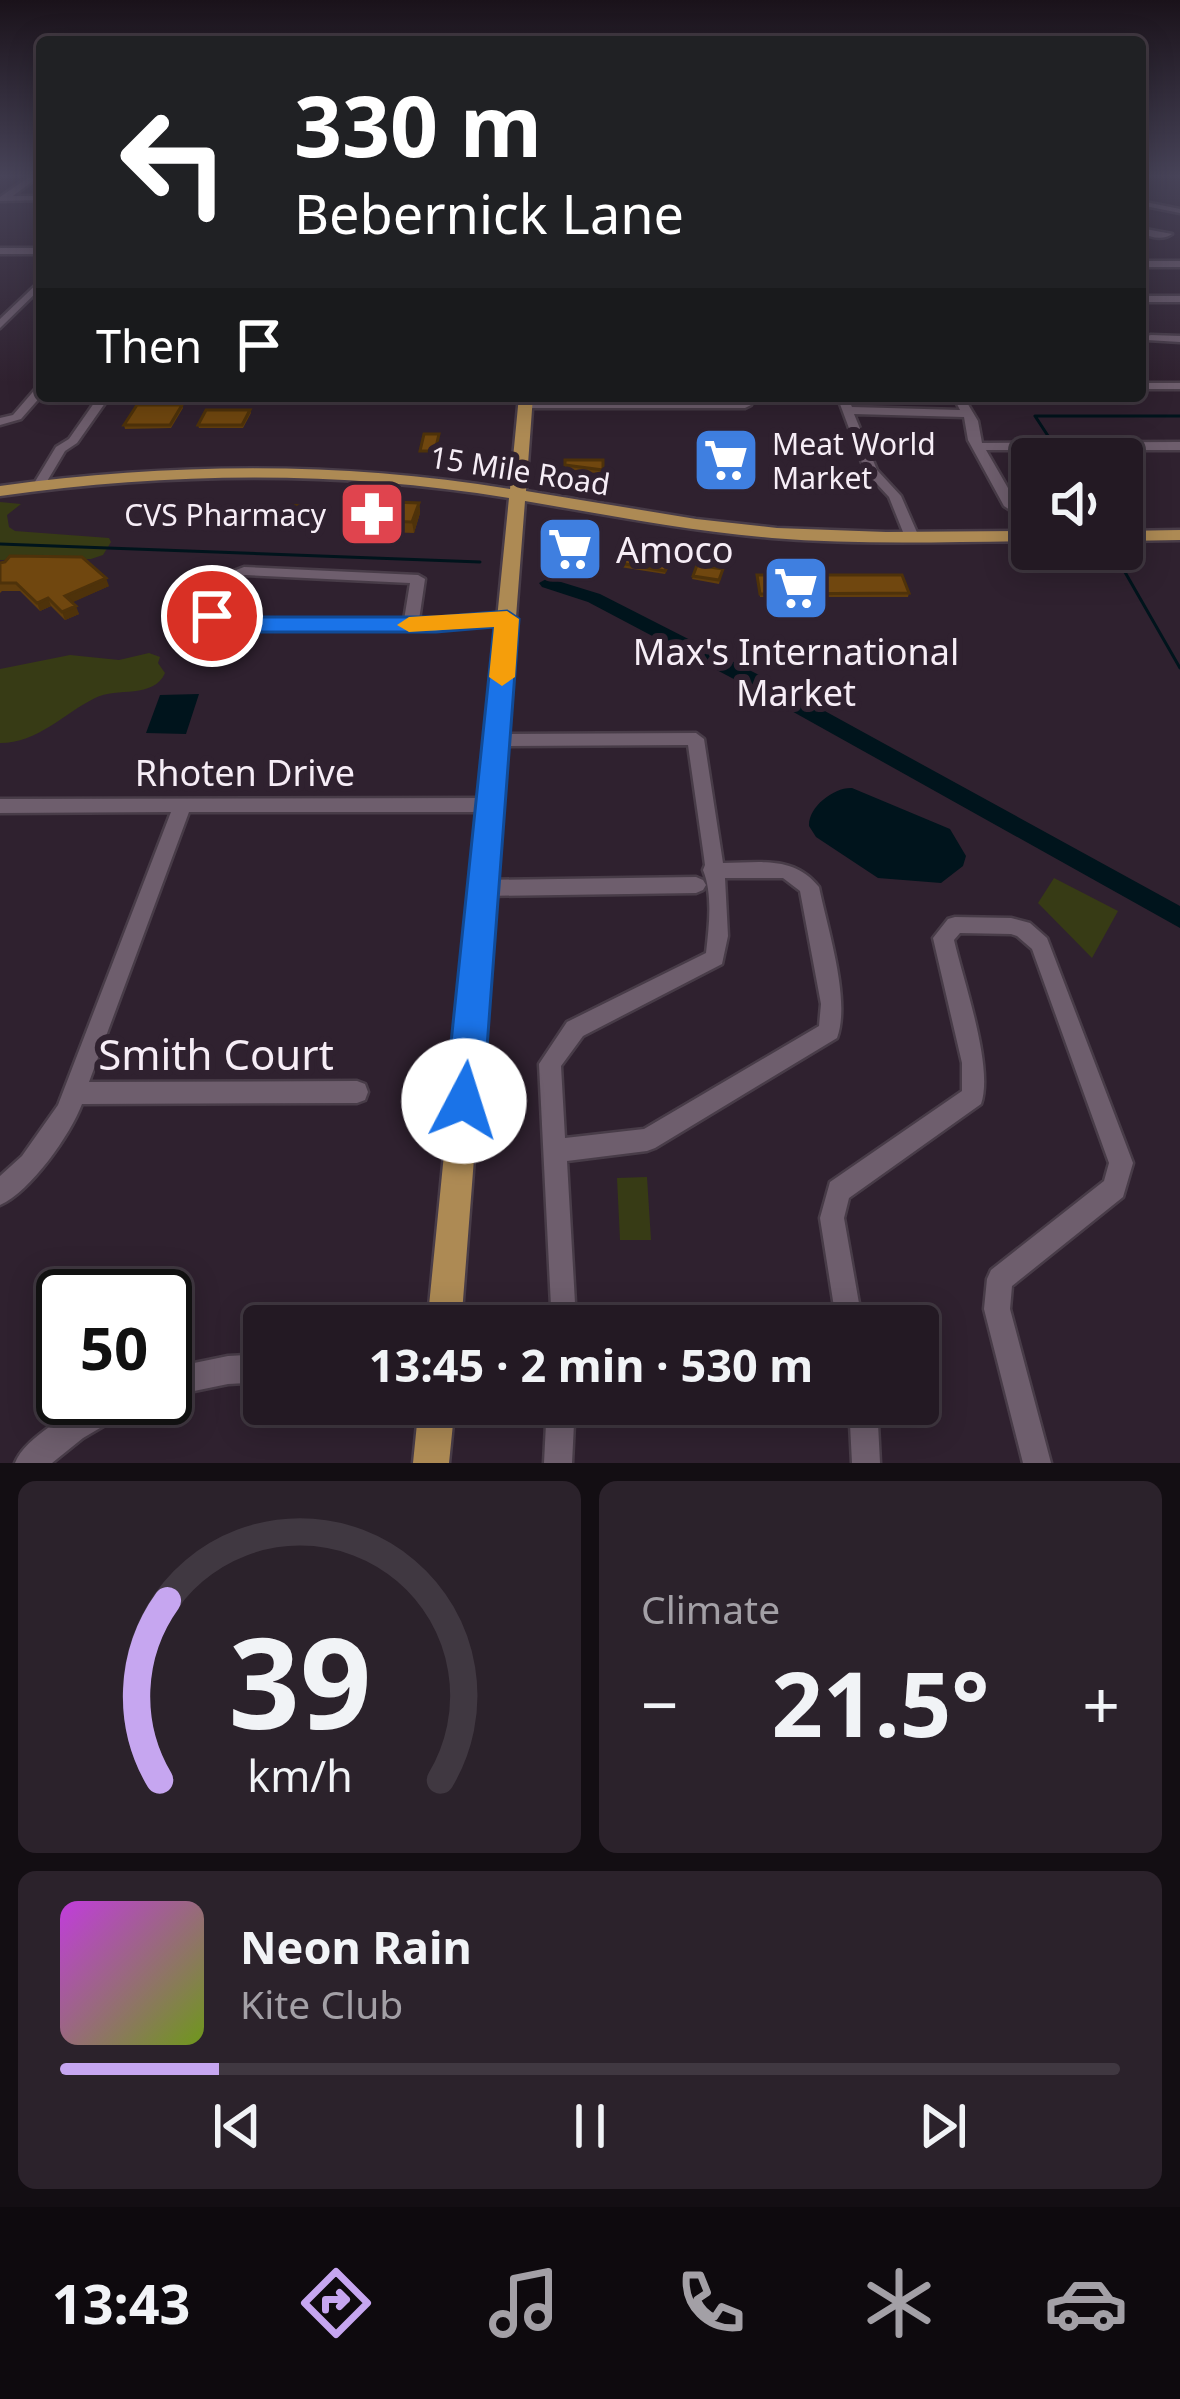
<!DOCTYPE html>
<html lang="en">
<head>
<meta charset="utf-8">
<style>
  body { margin:0; font-family:"Noto Sans",sans-serif; background:#2b222b; color:#f1f3f6; height:100vh; display:flex; flex-direction:column; font-size:45px; white-space:nowrap }
  * { box-sizing:border-box; margin:0 }
  p { font-size:39px; color:#a3a0a6 }
  .icon { flex:none; width:66px; height:66px; fill:none; stroke:currentColor; stroke-width:2; stroke-linecap:round; stroke-linejoin:round }
  .map { position:relative; height:1463px; overflow:hidden }
  .sheet { display:flex; flex-direction:column; gap:18px; padding:18px; background:#130e13; flex:1 }
  .sheet>* { flex:none }
  .guide { position:absolute; left:36px; top:36px; width:1110px; height:366px; border-radius:12px; box-shadow:0 6px 30px #0003,0 0 0 3px #403841; background:#202124; color:#fff; overflow:hidden }
  .controls { position:absolute; left:1011px; top:438px; display:grid; gap:24px }
  .controls a { display:grid; place-items:center; width:132px; height:132px; border-radius:12px; background:#231923; box-shadow:0 6px 30px #0003,0 0 0 3px #403841; font-size:60px }
  .speed { position:absolute; left:36px; top:1269px; display:flex; gap:24px; font-size:60px; font-weight:700; text-align:center }
  .speed>* { display:grid; place-content:center; width:156px; height:156px; border-radius:50%; background:#231923; box-shadow:0 6px 30px #0003,0 0 0 3px #403841; line-height:1 }
  .speed .limit { border:6px solid #111; border-radius:18px; background:#fff; color:#111 }
  .pin { position:absolute; display:grid; place-items:center; width:102px; height:102px; color:#fff; margin:-51px; border:6px solid #fff; border-radius:50%; box-shadow:0 3px 12px #0007 }
  .me { position:absolute; width:132px; margin:-66px; rotate:5deg; stroke-linejoin:round; filter:drop-shadow(0 0 9px #0008) }
  .turn { display:flex; align-items:center; gap:42px; height:252px; padding:0 60px; font-size:54px }
  .turn .icon { width:156px; height:156px; stroke-width:2.5 }
  .turn b { display:block; font-size:84px; line-height:102px }
  .then { display:flex; align-items:center; height:114px; padding:0 60px; background:#0003; gap:24px; font-size:45px }
  .big { font-size:90px; font-weight:700; line-height:1.1 }
  .sheet .card { flex:1; display:flex; flex-direction:column; justify-content:center; gap:18px; min-width:0; padding:0 42px; border-radius:18px; background:#2b222b }
  .sheet .dial { align-items:center; gap:0 }
  .dial svg { height:312px; overflow:visible; fill:none; stroke:#403841; stroke-width:7; stroke-linecap:round; text-anchor:middle }
  .dial text { fill:#f1f3f6; stroke:none }
  .song { display:flex; align-items:center; gap:36px }
  .cover { width:144px; height:144px; border-radius:18px; background:linear-gradient(135deg,hsl(290 70% 55%),hsl(80 70% 35%)) }
  .played { height:12px; border-radius:6px; background:linear-gradient(90deg,#c6a6f0 15%,#403841 15%) }
  .keys { display:flex; justify-content:space-around; direction:ltr }
  .heat { display:flex; justify-content:space-between; align-items:center; font-size:66px; direction:ltr }
  .sheet .tiles { flex:1; display:grid; gap:18px; grid-template-columns:1fr 1fr }
  .card:last-child { grid-column:span 2 }
  .trip { position:absolute; left:243px; top:1305px; width:696px; height:120px; border-radius:12px; background:#231923; box-shadow:0 6px 30px #0003,0 0 0 3px #403841; font-weight:700; line-height:120px; text-align:center }
  .tab-bar { display:flex; height:192px; justify-content:space-around; align-items:center; background:#0e0a0e; color:#a3a0a6 }
  .tab-bar .icon { width:84px; height:84px }
  .tab-bar .active { color:#c6a6f0 }
  .tab-bar b { font-size:54px; color:#f1f3f6 }
  .map>svg:first-child { display:block }
</style>
</head>
<body>
<div class="map">
<svg width="1180" height="1463" viewBox="0 0 1180 1463">
  <rect width="100%" height="100%" fill="#2f212f"/>
  <path fill="#373b15" d="M0,502l21,2 -14,11 2,12 6,4 94,7 2,4 -8,13 -12,4 -91,1z
    M149,653l11,4 -2,6 7,10c-11,26 -48,14 -70,25 -32,16 -57,45 -95,45v-74l70,-14 49,5z
    M1054,878l64,33 -26,47 -54,-55z
    M647,1177l4,63h-31l-3,-62z"/>
  <path fill="#00141c" d="M199,694l-13,40 -40,-1 14,-38z
    M852,788l98,41 16,27 -3,10 -22,17 -63,-5 -62,-41 -7,-11c-1,-19 25,-39 43,-38z"/>
  <g fill="none" stroke-linecap="round" stroke-linejoin="round">
    <path stroke="#00141c" stroke-width="3" d="M1052,442l-17,-26h145
      M1056,452l5,7
      M0,544l480,18
      M1114,553l66,115"/>
    <path fill="#00141c" fill-rule="evenodd" d="M548,578l52,16 161,82 419,230v22l-433,-242 -159,-84 -46,-15 -3,-4z"/>
    <defs>
      <path id="minor" d="M29,177h9l-25,19h29v4l-42,1v-4z
        M1140,201l40,8v4l-40,-8z
        M1140,228l32,6c-10,7 -21,3 -32,-1z
        M0,248h42v6h-42z
        M1140,261h40v6h-40z
        M42,279v8l-42,41v-9z
        M1140,296h40v6h-40z
        M1151,335l29,1v6l-33,-2v-4z
        M1140,383h40v6h-40z
        M42,385v10l-21,24 -21,6v-7l13,-3 25,-29z
        M99,396h11l-33,47 -12,8 -22,37h-8l-2,-3 23,-38 13,-8z
        M837,396h10l5,11 108,3 -7,-14h10l15,25 4,22 198,-1v8h-194l26,45 20,4v12l-22,-1 -6,-4 -36,-66 -4,-23 -110,-3 23,56 24,26 18,41 -7,4 -7,-4 -16,-40 -24,-26z
        M525,403l220,-1 6,3 -6,3h-224v-4z
        M244,567l174,8 7,4 -6,41 88,-5 7,4 -7,4 -71,7h-217l-15,-9 19,-46zM245,575l165,8 -6,37 -185,-1 17,-41z
        M696,733l8,6 19,124c37,0 71,-8 96,24 8,40 32,113 18,151l-182,110 -8,3 -80,10 9,160 -2,5h-22l-13,-262 28,-42 139,-69c3,-26 7,-59 -3,-83l2,-5 -2,-15 -15,-105 -191,1 -8,-6 8,-6zM725,878h58l17,13 21,113 -2,22 -175,103 -79,9 -4,-72 22,-30 139,-72 6,-28z
        M491,798l6,2 3,5 -3,5 -6,2h-302l-100,270 268,-1 8,3 3,8 -3,8 -8,3 -275,1c-12,31 -51,87 -82,101v-29l22,-20 36,-51 113,-293 -171,1v-14z
        M696,877l7,3 3,5 -3,5 -7,3 -213,3 -7,-3 -3,-5 3,-5 7,-3z
        M955,917l56,1 19,5 17,15 86,225 -10,34 -111,89 -2,23 41,154h-28l-39,-154 3,-30 4,-9 113,-89 5,-18 -77,-214 -15,-13 -6,-2 -51,-1 -6,7c9,40 40,127 27,164l-132,94 -5,20 19,108h-26l-17,-108 10,-36 132,-91v-28l-29,-125 15,-19z
        M264,1354v28l-36,2 -63,13v-28l63,-13z
        M97,1398h41l-4,10 -51,30 -31,25h-37c10,-26 58,-51 82,-65z
        M547,1404h28l-3,59h-28z
        M849,1404h28l3,59h-28z"/>
      <path id="major" d="M519,396h14l-7,95 170,28 81,9 109,4 146,-1v10c-86,1 -173,4 -260,-3 -83,-7 -165,-23 -247,-37l-64,825h-34l82,-828c-171,-28 -338,-26 -509,-2v-10c171,-23 339,-25 510,3z
        M1180,530v10l-58,1v-10z
        M419,1404h36l-6,59h-36z"/>
    </defs>
    <use href="#minor" stroke="#483c48" stroke-width="5"/>
    <use href="#major" stroke="#483c48" stroke-width="5"/>
    <use href="#minor" fill="#6e5e6d" fill-rule="evenodd"/>
    <use href="#major" fill="#ad8a54" fill-rule="evenodd"/>
  </g>
  <path fill="#603d0d" d="M182,405l1,3 -12,20 -46,1 -1,-4z
    M250,410l1,3 -8,15h-44l-1,-3z
    M603,460v14l-38,-5v-4z
    M419,503l1,10 -6,20 -54,-2 -2,-11z
    M320,510l-4,9 -33,-2v-3z
    M549,540l42,8 -6,9 -36,-6z
    M671,562l-6,12 -45,-7v-4z
    M0,563l109,23 -37,16 7,12 -14,6 -14,-14 -11,5 -20,-20h-18l-2,2z
    M722,573l-3,11 -27,-5 1,-3z
    M757,575l152,18 -1,4h-148z"/>
  <path fill="#4e320a" d="M419,503l1,10 -6,20 -2,-11z
    M591,537v11l-6,9v-11z
    M106,578l3,8 -40,18 -4,-8z
    M48,598l3,8 -11,5 -3,-8z
    M76,606l3,8 -14,6 -3,-8z"/>
  <path fill="#70470f" stroke="#4e320a" stroke-width="3" d="M137,405h45l-12,20h-46z
    M206,410h44l-8,15h-44z
    M424,434h15l-4,17h-15z
    M565,460h38v10l-38,-5z
    M366,501l53,2 -7,19 -54,-2z
    M287,505l32,2 -4,8 -32,-1z
    M555,530l36,7 -6,9 -36,-6z
    M626,550l45,8 -6,13 -45,-8z
    M10,556l72,1 24,21 -41,18 11,10 -14,6 -14,-14 -11,5 -21,-20h-16v-20l5,-1z
    M697,565l26,4 -4,11 -26,-4z
    M757,575h145l7,18 -149,1z"/>
  <linearGradient id="sky" x2="0" y2="1"><stop stop-color="#1a121a"/><stop offset="0.46" stop-color="#474358"/><stop offset="1" stop-color="#474358" stop-opacity="0"/></linearGradient>
  <rect width="1180" height="382" fill="url(#sky)"/>
  <path fill="#1a73e8" stroke="#114b97" stroke-width="3" d="M212,609l12,8h212l71,-6 12,8 -36,482 -6,12 -13,6 -13,-6 -6,-12 49,-474 -58,5h-217l-20,-10 4,-11z"/>
  <path fill="#f59e0b" d="M507,611l12,8 -4,58 -13,9 -13,-9 5,-50 -85,5 -12,-7 12,-8z"/>
  <defs>
    <symbol id="supermarket-square" viewBox="-11 -11 22 22"><rect x="-9" y="-9" width="18" height="18" rx="4" fill="#3f7fe0" stroke="#2f212f"/><path d="M-6-5.5h2.5l.6 2H6L4.5 2H-2.5L-4.4-4H-6ZM-1.5 3.2a1.3 1.3 0 1 0 .1 0ZM3 3.2a1.3 1.3 0 1 0 .1 0Z" fill="#fff"/></symbol>
    <symbol id="pharmacy-square" viewBox="-11 -11 22 22"><rect x="-9" y="-9" width="18" height="18" rx="4" fill="#e0444e" stroke="#2f212f"/><path d="M-2-6h4v4h4v4h-4v4h-4v-4h-4v-4h4Z" fill="#fff"/></symbol>
  </defs>
  <g fill-rule="evenodd">
    <use href="#supermarket-square" x="688" y="422" width="76" height="76"/>
    <use href="#pharmacy-square" x="334" y="476" width="76" height="76"/>
    <use href="#supermarket-square" x="532" y="511" width="76" height="76"/>
    <use href="#supermarket-square" x="758" y="550" width="76" height="76"/>
  </g>
  <g text-anchor="middle" dominant-baseline="central" stroke-width="12" stroke-linejoin="round" paint-order="stroke">
    <g font-size="30" fill="#f6edf6" stroke="#2f212f" text-anchor="start">
      <text x="772" y="443">Meat World<tspan x="772" dy="34">Market</tspan></text>
      <text x="326" y="514" text-anchor="end">CVS Pharmacy</text>
    </g>
    <g font-size="30" fill="#f6edf6" stroke="#2f212f">
      <text transform="translate(520 470) rotate(9)">15 Mile Road</text>
    </g>
    <g font-size="36" fill="#f6edf6" stroke="#2f212f" text-anchor="start">
      <text x="616" y="549">Amoco</text>
      <text x="796" y="651" text-anchor="middle">Max's International<tspan x="796" dy="41">Market</tspan></text>
    </g>
    <g font-size="36" fill="#f6edf6" stroke="#2f212f">
      <text x="245" y="772">Rhoten Drive</text>
    </g>
    <g font-size="42" fill="#f6edf6" stroke="#2f212f">
      <text x="216" y="1053">Smith Court</text>
    </g>
  </g>
</svg>
<div class="controls">
<a><svg class="icon" aria-label="sound" viewBox="0 0 24 24"><path d="M4 9h4l5-4v14l-5-4H4zM17 9q2 3 0 6"/></svg></a>
</div>
<div class="speed"><div class="limit">50</div></div>
<div class="pin" style="left:212px;top:616px;background:#d93025"><svg class="icon" aria-label="arrive" viewBox="0 0 24 24"><path d="M6 21V4h12l-3 4 3 4H6"/></svg></div>
<svg class="me" style="left:464px;top:1101px" viewBox="-20 -20 40 40"><circle r="19" fill="#fff"/><path d="M0-13L10 11 0 6-10 11z" fill="#1a73e8"/></svg>
<div class="trip">13:45 · 2 min · 530 m</div>
<div class="guide">
<div class="turn"><svg class="icon" aria-label="left" viewBox="0 0 24 24"><path d="M17 20v-9H6M10 6l-5 5 5 5"/></svg><div><b>330 m</b>Bebernick Lane</div></div>
<div class="then">Then<svg class="icon" aria-label="arrive" viewBox="0 0 24 24"><path d="M6 21V4h12l-3 4 3 4H6"/></svg></div>
</div>
</div>
<section class="sheet">
<div class="tiles">
<div class="card dial"><svg viewBox="0 0 100 80">
<path d="M14 69A42 42 0 1 1 86 69"/>
<path d="M14 69A42 42 0 0 1 16 23" stroke="#c6a6f0"/>
<text x="50" y="56" font-size="32" font-weight="700">39</text>
<text x="50" y="72" font-size="11">km/h</text>
</svg></div>
<div class="card"><p>Climate</p>
<div class="heat"><a>−</a><b class="big">21.5°</b><a>+</a></div>
</div>
<div class="card">
<div class="song"><i class="cover"></i><div><b>Neon Rain</b><p>Kite Club</p></div></div>
<div class="played"></div>
<div class="keys"><svg class="icon" aria-label="previous" viewBox="0 0 24 24"><path d="M18 5L8 12l10 7zM5 5v14"/></svg><svg class="icon" aria-label="pause" viewBox="0 0 24 24"><path d="M8 5v14M16 5v14"/></svg><svg class="icon" aria-label="next" viewBox="0 0 24 24"><path d="M6 5l10 7-10 7zM19 5v14"/></svg></div>
</div>
</div>
</section>
<nav class="tab-bar">
<b>13:43</b>
<svg class="icon active" aria-label="directions" viewBox="0 0 24 24"><path d="M12 3l9 9-9 9-9-9zM9 14v-3h6M13 9l2 2-2 2"/></svg>
<svg class="icon" aria-label="music" viewBox="0 0 24 24"><path d="M9 18V5l10-2v13"/><circle cx="6" cy="18" r="3"/><circle cx="16" cy="16" r="3"/></svg>
<svg class="icon" aria-label="phone" viewBox="0 0 24 24"><path d="M5 4h4l2 5-3 2q2 4 5 5l2-3 5 2v4C11 20 4 13 5 4z"/></svg>
<svg class="icon" aria-label="climate" viewBox="0 0 24 24"><path d="M12 3v18M4 7l16 10M4 17L20 7"/></svg>
<svg class="icon" aria-label="car" viewBox="0 0 24 24"><path d="M5 17H2v-5l4-1 3-4h7l3 4 3 1v5h-3M9 17h6M6 11h13"/><circle cx="7" cy="17" r="2"/><circle cx="17" cy="17" r="2"/></svg>
</nav>
</body>
</html>
